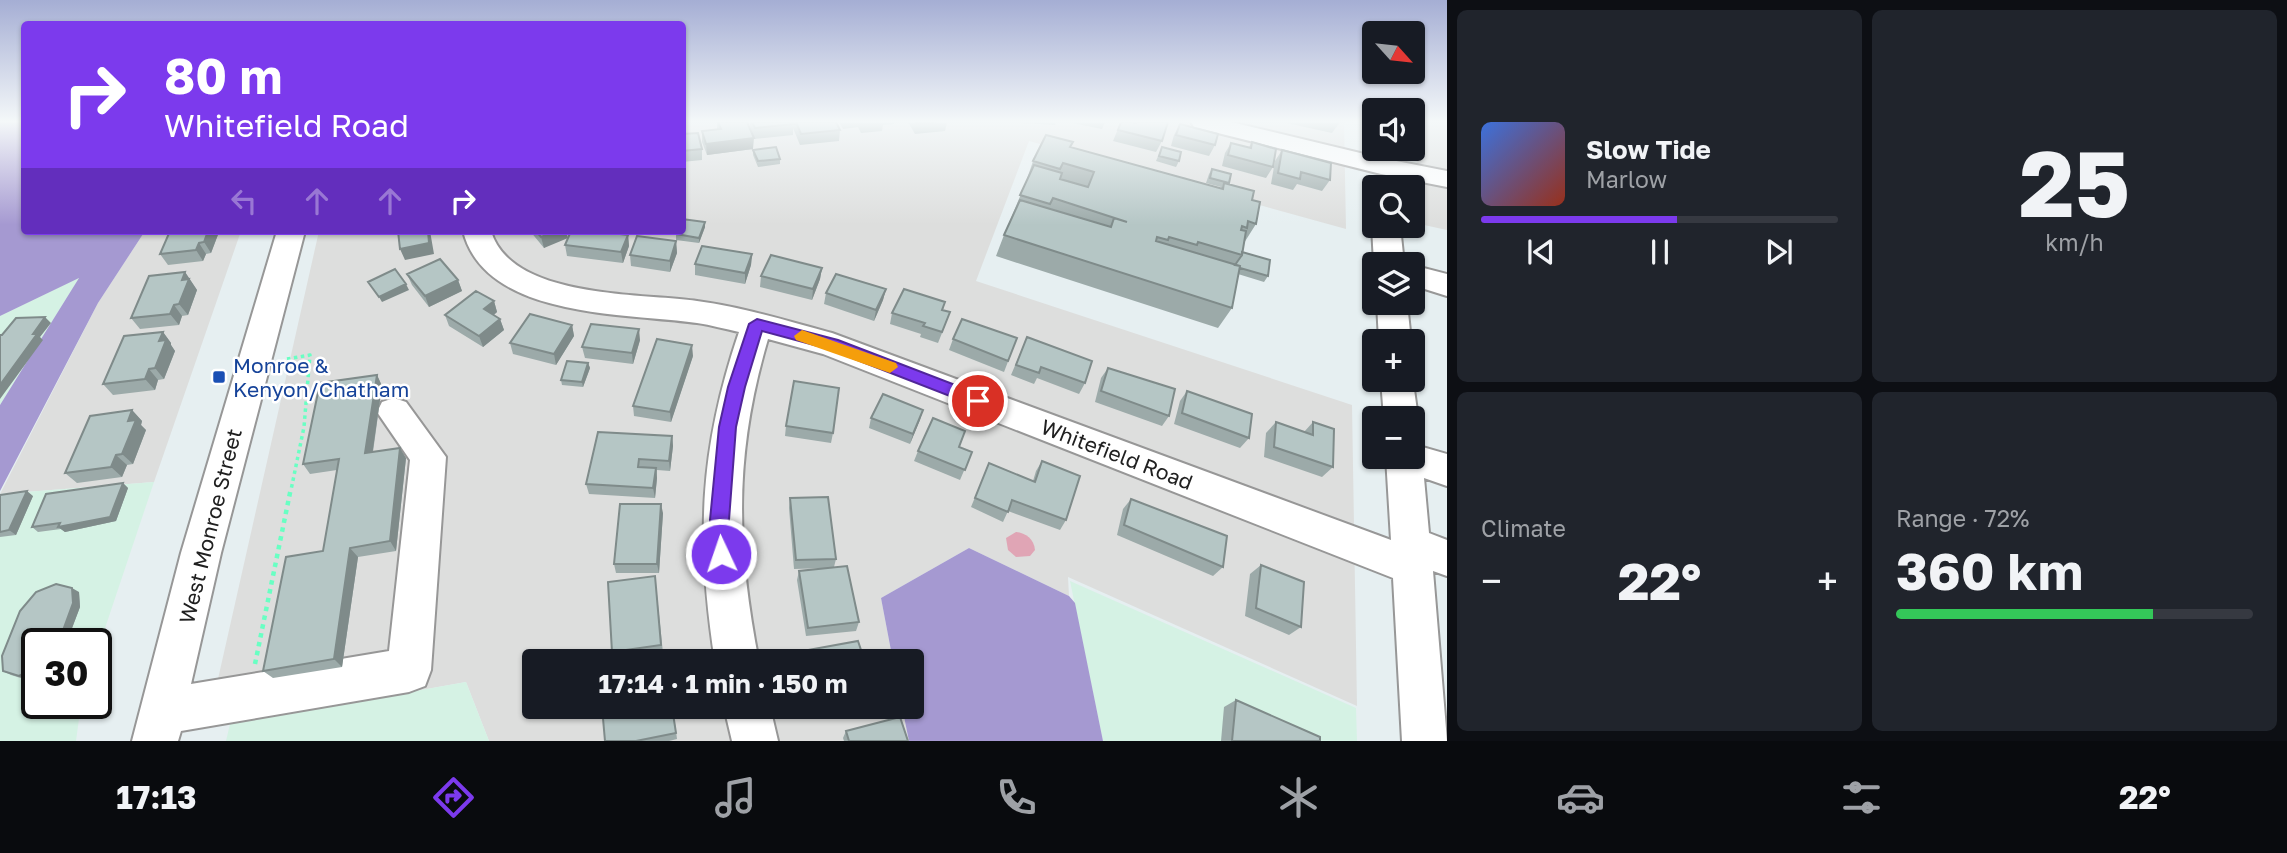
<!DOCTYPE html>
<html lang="en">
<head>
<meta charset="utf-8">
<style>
  body { margin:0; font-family:"Golos Text",sans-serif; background:#20242c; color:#f1f3f6; height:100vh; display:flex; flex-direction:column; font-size:26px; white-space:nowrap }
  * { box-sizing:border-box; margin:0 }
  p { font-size:23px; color:#9ea1a6 }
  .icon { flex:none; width:38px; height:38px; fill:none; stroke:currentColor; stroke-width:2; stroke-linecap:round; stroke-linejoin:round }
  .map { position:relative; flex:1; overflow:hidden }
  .details { display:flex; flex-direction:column; gap:10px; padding:10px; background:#0d0f14; width:840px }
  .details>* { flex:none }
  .banner { position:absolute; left:21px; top:21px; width:665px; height:214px; border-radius:7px; box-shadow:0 2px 5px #0004; background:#7c3aed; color:#fff; overflow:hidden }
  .needle { width:46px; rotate:117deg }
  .fabs { position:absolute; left:1362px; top:21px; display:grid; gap:14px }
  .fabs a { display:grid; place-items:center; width:63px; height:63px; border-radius:7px; background:#171b24; box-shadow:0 2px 5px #0004; font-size:35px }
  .speed { position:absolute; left:21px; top:628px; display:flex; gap:14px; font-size:35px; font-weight:700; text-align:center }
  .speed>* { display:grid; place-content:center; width:91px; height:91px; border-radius:50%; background:#171b24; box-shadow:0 2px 5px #0004; line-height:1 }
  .speed .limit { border:4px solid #111; border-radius:10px; background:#fff; color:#111 }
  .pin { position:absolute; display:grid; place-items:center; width:60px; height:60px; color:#fff; margin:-30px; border:4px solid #fff; border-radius:50%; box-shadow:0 2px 7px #0007 }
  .me { position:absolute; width:77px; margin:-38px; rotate:357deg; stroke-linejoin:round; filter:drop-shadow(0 0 5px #0008) }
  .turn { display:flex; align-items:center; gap:24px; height:147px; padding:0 28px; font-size:32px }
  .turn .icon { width:91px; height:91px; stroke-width:2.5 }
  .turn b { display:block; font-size:49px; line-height:60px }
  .lanes { display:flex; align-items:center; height:66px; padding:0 28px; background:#0003; justify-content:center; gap:35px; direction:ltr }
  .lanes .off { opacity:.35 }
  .big { font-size:52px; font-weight:700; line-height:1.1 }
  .details .tile { flex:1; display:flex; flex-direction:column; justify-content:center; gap:10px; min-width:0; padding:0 24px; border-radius:10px; background:#20242c }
  .details .dial { align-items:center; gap:0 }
  .dial b { font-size:91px; line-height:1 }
  .song { display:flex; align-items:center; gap:21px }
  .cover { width:84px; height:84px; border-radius:10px; background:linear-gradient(135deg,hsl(220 70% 55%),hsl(10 70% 35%)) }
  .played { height:7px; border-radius:4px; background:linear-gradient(90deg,#7c3aed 55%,#363941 55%) }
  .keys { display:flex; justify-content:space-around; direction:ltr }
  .heat { display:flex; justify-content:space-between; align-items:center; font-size:38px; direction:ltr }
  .charge { height:10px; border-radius:5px; background:linear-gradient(90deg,#34c759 72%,#363941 0) }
  .details .tiles { flex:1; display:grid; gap:10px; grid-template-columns:repeat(2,1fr) }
  .trip { position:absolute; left:522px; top:649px; width:402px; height:70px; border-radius:7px; background:#171b24; box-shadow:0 2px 5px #0004; font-weight:700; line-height:70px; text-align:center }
  .tab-bar { display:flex; height:112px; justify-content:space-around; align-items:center; background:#090b0e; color:#9ea1a6 }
  .tab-bar .icon { width:49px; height:49px }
  .tab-bar .active { color:#7c3aed }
  .tab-bar b { font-size:32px; color:#f1f3f6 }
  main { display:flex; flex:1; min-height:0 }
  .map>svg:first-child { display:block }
</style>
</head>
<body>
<main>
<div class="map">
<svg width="1447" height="741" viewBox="0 0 1447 741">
  <rect width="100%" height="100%" fill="#e6eff1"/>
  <path fill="#dddedd" d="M683,122h661l2,107 -317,-88 -53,140 376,124 5,301 -289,-129 1,19 -100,-48 -88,50 12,63 -359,1v45h368l7,34h-420l-23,-59 -236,42 2,-8 -14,-37 101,-448h363z
    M1412,122h35v108l-23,-5z
    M145,231h96l-87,251 -154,12 98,-191z"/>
  <path fill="#d5f2e4" d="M80,277l-80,128v-89z
    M154,482l-58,173v-11h-59v60h44l-5,37h-76v-247z
    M1070,581l286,127 1,33h-254z
    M466,682l23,59h-263l4,-17z"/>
  <path fill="#a599d1" d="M0,122h24v109h121l-47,72 -98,188v-86l79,-127 -79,38z
    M969,548l100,48 6,7 28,138h-194l-7,-34h10v-45l-19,-1 -12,-63z"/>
  <path fill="#e0a5b5" d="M1016,532c10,1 18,7 19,18l-5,6 -14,1 -8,-7 -2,-12z"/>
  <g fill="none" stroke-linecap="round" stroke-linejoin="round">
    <defs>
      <path id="minor" d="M1191,122h40l150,36 66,13v16l-66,-13 -187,-47z
        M1374,223v3h26l4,38h-30l-2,-38z
        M277,231h28l-84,322 -30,131 198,-33 21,-191 -33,-48 5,-10 12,-4 12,4 40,55 -15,213 -6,16 -16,6 -228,39 -3,10h-46l49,-188z
        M463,231h28c20,68 150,62 206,70 46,6 91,20 135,32l559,207 -5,-83h26v-13l35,10v32l-23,-8 5,55 18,7v36l-14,-5 14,170h-45l-9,-163 -570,-224 -55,-15c-34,115 -32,205 -9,323h-44c-19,-123 -16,-212 24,-330 -14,-3 -28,-7 -42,-9 -71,-10 -212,-4 -234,-92z
        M1412,265l35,9v22l-35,-11z
        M1377,303h30l4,38h-32z
        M1412,375l6,43 -6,10v-10h-28l-3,-38h31z
        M724,707h46l8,34h-46z"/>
    </defs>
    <use href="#minor" stroke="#979797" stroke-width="4"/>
    <path stroke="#69ffc3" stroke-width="3.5" stroke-dasharray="3.5 3.5" stroke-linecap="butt" d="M287,359l23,-4 -6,72 -13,63"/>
    <path stroke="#69ffc3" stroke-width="4.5" stroke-dasharray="4.5 4.5" stroke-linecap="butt" d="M255,664l36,-176"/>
    <use href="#minor" fill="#fff" fill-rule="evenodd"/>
  </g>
  <path fill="#9caaa9" d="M717,122h30l6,27 -46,6 -5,-13v-11l15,-2z
    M750,122h86l4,8 -1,11 -39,4 -7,-17v7l-39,4 -4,-13z
    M839,122h55v2l-11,1 -1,6 -21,2 -3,-6 -15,2z
    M908,122h51l-12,1 -2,8 -30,3z
    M1020,122h36l-1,3 -34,-2z
    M1067,122h38l-3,7z
    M1121,122l41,19 -6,11 -43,-11z
    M1282,122h58l-8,11z
    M1180,124l35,21 -6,11 -38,-10 3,-11z
    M682,134l20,15v11l-20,2z
    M1252,142l21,25 -7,11 -44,-12 3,-13 6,-10 18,4z
    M1070,147l151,41v-1l-15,-4 3,-9 3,-5 19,5 -2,10 23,16 4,24 -12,19 -2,9 26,24 -4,6 -26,-8 -6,34 -14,20 -222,-72 8,-21 22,-53 7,-21z
    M1162,147l17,14 -3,6 -20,-6z
    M753,150l27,9v5l-22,3 -5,-12z
    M1282,150l48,30 -8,11 -25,-7 -4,6 -22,-6 4,-23z
    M705,222v5l-6,16 -23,-3v-6z
    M530,231h36l-22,17z
    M219,232l-8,21 -5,1 -3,7 -35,4 -8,-11z
    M628,235l1,11 -6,17 -56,-7 -2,-11z
    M676,241l1,12 -7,19 -39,-6 -1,-11z
    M752,254l-1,11 -6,19 -50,-9v-11z
    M822,268l-2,11 -8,21 -52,-13 1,-11z
    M185,272l12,18 -9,25 -6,1 -3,9 -39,4 -9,-11z
    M407,274l51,6 4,11 -33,16 -17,-22z
    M886,289l-3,11 -9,21 -50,-17 2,-11z
    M494,301l3,11 -3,3 6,4 4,11 -21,17 -34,-21 -4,-11z
    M945,302l-2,8 3,13 -8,20 -18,-6 1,-3 -31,-10 2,-11z
    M572,325l2,11 -18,29 -43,-11 -3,-11z
    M163,332l8,11v2l4,6 -11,28 -6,1 -3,10 -42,5 -10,-11z
    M1027,337l58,46 -6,11 -42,-16 -3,6 -23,-9z
    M1017,338l-13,34 -55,-22 4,-11z
    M640,340l-7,24 -48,-6 -3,-11z
    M693,356l-22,66 -37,-6 -1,-10z
    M588,363l2,5 -7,19 -21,-2 -1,-5z
    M1108,368l61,48 -7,10 -67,-24 6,-24z
    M377,375l5,11 -9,66 33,6 -10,93 -38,6 -16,110 -69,11 -10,-7 60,-120 14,-81 -27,4 -7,-10z
    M1187,391l62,47 -9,10 -66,-24 6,-23z
    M132,410l10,11 -1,4 5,5 -13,34 -6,1 -5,12 -45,6 -12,-10z
    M923,410l-13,34 -41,-16 2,-10z
    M1276,422l28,10 9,-10 20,45 -11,10 -58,-20 2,-24z
    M786,426l47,7 -2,10 -46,-7z
    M672,436l1,10 -3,25 -13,-1v8l-2,20 -66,-4 -3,-10z
    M918,451l54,1 -12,28 -46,-19z
    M1042,461l24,59 -6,10 -52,-19 -5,11 -32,-15 18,-44 44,18 3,-10z
    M123,483l5,5 -12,33 -51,11 -4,-3 -23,3 -6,-5z
    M0,495l33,1 -17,39 -16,2z
    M790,498l46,61 -2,8 25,55 -3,9 -50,5 -9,-56 2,-9 29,-3 -34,1 -5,-61z
    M1131,499l92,68 -10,9 -96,-41 6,-26z
    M663,513l-4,60h-43l-2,-9z
    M1261,565l40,62 -12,8 -44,-19 5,-42z
    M656,585l7,68 -49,7 -2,-8z
    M79,592l1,15 -14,37h-29l-10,36 -16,-5 -8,-4z
    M808,650l57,12h-58v-4z
    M1236,700l84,41h-99l3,-34z
    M673,707l4,32 -8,2h-64z
    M819,707h32l-31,6z
    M846,731l62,10h-64l-1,-3z"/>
  <path fill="#7f8b8a" d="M754,138l-1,11 -46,6 -1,-11z
    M705,222v5l-6,16v-5z
    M208,231l11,1 -8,21 -7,-11z
    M428,231h2l4,23 -29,6 -5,-11z
    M556,231h10l2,7 -24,10 -3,-11z
    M628,235l1,11 -6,17 -2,-11z
    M676,241l1,12 -7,19v-11z
    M199,243l7,11 -3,7 -7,-11z
    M752,254l-1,11 -6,19v-11z
    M822,268l-2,11 -8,21 1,-11z
    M185,272l12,18 -9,25 -9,-11 3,-24z
    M458,280l4,11 -33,16 -4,-11z
    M406,284l3,6 -27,12 -3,-5z
    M886,289l-3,11 -9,21 2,-11z
    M494,301l3,11 -10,8 -3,-11z
    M174,305l8,11 -3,9 -9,-11z
    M45,317l6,6 -11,14 3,3 -43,59v-14l33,-51z
    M500,319l4,11 -21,17 -4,-11z
    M572,325l2,11 -18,29 -2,-11z
    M639,329l1,11 -7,24 -1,-11z
    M163,332l8,11v2l4,6 -11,28 -9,-11 4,-27z
    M692,345l1,11 -22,66 -1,-10z
    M588,363l2,5 -7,19 -1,-5z
    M149,369l9,11 -3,10 -10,-11z
    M377,375l5,11 -11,77 -6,-10z
    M132,410l10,11 -1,4 5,5 -13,34 -11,-10 6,-33z
    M923,410l-3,10 -10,24 3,-10z
    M672,436l1,10 -3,25 -1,-10z
    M400,448l6,10 -10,93 -6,-10z
    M116,455l11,10 -5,12 -11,-10z
    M656,468l1,10 -2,20 -2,-10z
    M123,483l5,5 -12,33 -51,11 -7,-5z
    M27,491l6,5 -17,39 -7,-5z
    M661,504l2,9 -4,60 -2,-9z
    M350,548l8,9 -16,110 -8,-8z
    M72,588l7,4 1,15 -14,37h-8z
    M37,667v8l-10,5 -8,-4z"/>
  <path fill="#b5c6c5" stroke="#7f8b8a" stroke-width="2" d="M718,122h29l7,16 -48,6 -4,-13 19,-2z
    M752,122h40l2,2 -39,4z
    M796,122h40l4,8 -39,4z
    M916,122h20l-19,1z
    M1121,122h9l6,1 1,-1h31l-6,19 -44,-11z
    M1180,124l38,10 -3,11 -39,-10z
    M698,133l4,16 -20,2v-17z
    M1046,135l27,7 -3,5 153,42 1,-6 30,8 -2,9 8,2 -4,22 -8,-3 -1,7 -5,-2 -1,4 5,1 -4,24 -44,-13 -1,3 -28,-8 -1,3 -11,-3 -1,4 84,25 -8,42 -228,-73 16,-35 91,27 3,-9 13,4 -74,-24 -3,6 -30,-9 14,-30 28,8 -2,6 28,8 6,-15 -31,-9 -3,6 -27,-8z
    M1252,142l24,7 -3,18 -45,-12 3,-12 20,5z
    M776,147l4,12 -22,2 -5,-11z
    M1162,147l19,5 -2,9 -20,-5z
    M1282,150l49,13 -1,17 -29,-8 -1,7 -22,-6z
    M1212,169l19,5 -2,9 -19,-5z
    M682,219l23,3 -6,16 -23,-4 1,-3h5z
    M170,231h38l-4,11 -5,1 -3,7 -36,4z
    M398,231h30l1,12 -29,6z
    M536,231h20l-15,6z
    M571,231h25l32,4 -7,17 -56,-7z
    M637,236l39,5 -6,20 -40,-6z
    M702,246l50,8 -7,19 -50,-9z
    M1242,252l28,8 -2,16 -28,-8v-2l-5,-1 7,-10z
    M771,255l51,13 -9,21 -52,-13z
    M440,259l18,21 -33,16 -18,-22z
    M395,269l11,15 -27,13 -11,-15z
    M185,272l-3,8 7,-1 -10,25 -5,1 -4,9 -39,4 18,-42z
    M836,274l50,15 -10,21 -50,-17z
    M904,289l41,13 -3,8 8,2 -8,20 -19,-6 2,-3 -33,-10z
    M476,291l18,10 -10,8 16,10 -21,17 -34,-21z
    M530,314l42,11 -18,29 -44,-11z
    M45,317l-12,17h4l-37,51v-50h2l14,-17z
    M962,319l55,19 -9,23 -55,-22z
    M591,324l48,5 -7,24 -50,-6z
    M163,332l-4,9 7,-1 -11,28 -6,1 -4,10 -42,5 21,-48z
    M1027,337l65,24 -7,22 -44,-16 -2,6 -23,-8z
    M657,339l35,6 -22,67 -37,-6z
    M567,361l21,2 -6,19 -21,-2z
    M1108,368l67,21 -6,27 -68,-25z
    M377,375l-12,78 35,-5 -10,93 -40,7 -16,111 -71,12 23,-114 37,-6 16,-92 -36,5 17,-81z
    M794,381l45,7 -6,45 -47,-7z
    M1187,391l65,23 -3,24 -67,-25z
    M883,394l40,16 -10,24 -42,-16z
    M132,410l-4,11 8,-1 -14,34 -6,1 -5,12 -46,6 25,-57z
    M933,418l32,13 -6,16 13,5 -7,18 -47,-19z
    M1276,422l37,13v-13l21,7 -1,38 -59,-20z
    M598,432l74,4 -3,25 -30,-2 -1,8 18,1 -3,20 -67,-4z
    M1042,461l38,15 -14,44 -54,-20 -4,12 -33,-14 14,-35 46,19z
    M123,483l-13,34 -52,10 2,-4 -28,4 14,-33z
    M27,491l-18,39 -9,2v-37z
    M828,497l8,62 -40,1 -6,-62z
    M1131,499l96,37 -4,31 -99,-42z
    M620,504h41l-4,60h-43z
    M1261,565l43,17 -3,45 -45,-19z
    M847,566l12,56 -51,6 -9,-57z
    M655,576l6,69 -49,7 -4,-70z
    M56,584l16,4 1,15 -15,41h-21v23l-18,9 -16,-5 -1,-15 18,-45 16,-19z
    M858,641l7,21h-54l-3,-12z
    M661,659l1,3h-14z
    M1236,700l84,37v4h-88z
    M602,707h70l4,26 -40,8h-31z
    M900,717l8,24h-59l-3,-10z"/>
  <linearGradient id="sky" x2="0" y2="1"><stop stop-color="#a5aed4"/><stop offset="0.54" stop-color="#f4f8f9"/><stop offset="1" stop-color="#f4f8f9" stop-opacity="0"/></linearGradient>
  <rect width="1447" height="225" fill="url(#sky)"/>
  <path fill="#7c3aed" stroke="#51269a" stroke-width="2" d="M757,319l81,21 146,56 2,5 -2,4 -6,2 -149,-58 -67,-18 -17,56 -9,40 -7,93 2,34 -3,6 -7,2 -7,-2 -2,-6 -2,-34 9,-93 9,-40 21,-63z"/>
  <path fill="#f59e0b" d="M802,330l94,33 2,4 -8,6 -94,-33 -2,-4z"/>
  <rect fill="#1a4fb4" stroke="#fff" stroke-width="2.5" x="212" y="370" width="14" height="14" rx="3.5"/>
  <g text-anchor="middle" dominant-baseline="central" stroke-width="5" stroke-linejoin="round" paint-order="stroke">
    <g font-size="21" fill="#164399" stroke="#fff" text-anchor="start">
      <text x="233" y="365">Monroe &amp;<tspan x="233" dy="24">Kenyon/Chatham</tspan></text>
    </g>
    <g font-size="21" fill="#202020" stroke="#fff">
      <text transform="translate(1117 454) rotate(21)">Whitefield Road</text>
      <text transform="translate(210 526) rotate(-76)">West Monroe Street</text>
    </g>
  </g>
</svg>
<div class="fabs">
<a><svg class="needle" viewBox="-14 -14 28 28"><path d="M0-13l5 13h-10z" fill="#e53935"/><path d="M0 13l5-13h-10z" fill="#9ea1a6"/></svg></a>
<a><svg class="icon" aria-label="sound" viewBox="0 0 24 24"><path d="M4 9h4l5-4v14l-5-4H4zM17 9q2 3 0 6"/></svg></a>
<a><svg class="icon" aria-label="search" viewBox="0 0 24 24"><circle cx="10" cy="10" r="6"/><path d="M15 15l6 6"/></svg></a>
<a><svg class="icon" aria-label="layers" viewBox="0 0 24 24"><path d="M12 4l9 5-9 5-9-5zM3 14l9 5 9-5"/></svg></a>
<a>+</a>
<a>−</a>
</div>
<div class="speed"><div class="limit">30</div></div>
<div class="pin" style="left:978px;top:401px;background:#d93025"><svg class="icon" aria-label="arrive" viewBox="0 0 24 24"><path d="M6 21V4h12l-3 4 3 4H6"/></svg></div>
<svg class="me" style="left:721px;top:554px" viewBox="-20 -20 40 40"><circle r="17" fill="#7c3aed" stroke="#fff" stroke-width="3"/><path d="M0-11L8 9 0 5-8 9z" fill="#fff"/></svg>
<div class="trip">17:14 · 1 min · 150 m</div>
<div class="banner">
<div class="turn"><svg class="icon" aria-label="right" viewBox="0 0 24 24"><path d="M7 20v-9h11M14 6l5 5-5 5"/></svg><div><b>80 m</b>Whitefield Road</div></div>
<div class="lanes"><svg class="icon off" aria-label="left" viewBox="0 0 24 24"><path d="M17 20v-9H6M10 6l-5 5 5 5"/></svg><svg class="icon off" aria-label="ahead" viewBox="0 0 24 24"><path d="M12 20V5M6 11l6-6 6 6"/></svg><svg class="icon off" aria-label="ahead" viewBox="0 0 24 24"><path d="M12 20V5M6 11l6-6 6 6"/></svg><svg class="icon" aria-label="right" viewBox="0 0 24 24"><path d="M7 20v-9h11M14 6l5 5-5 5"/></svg></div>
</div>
</div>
<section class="details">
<div class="tiles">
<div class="tile">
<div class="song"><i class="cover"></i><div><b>Slow Tide</b><p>Marlow</p></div></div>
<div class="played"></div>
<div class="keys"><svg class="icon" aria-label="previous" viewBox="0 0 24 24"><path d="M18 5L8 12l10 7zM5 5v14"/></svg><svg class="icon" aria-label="pause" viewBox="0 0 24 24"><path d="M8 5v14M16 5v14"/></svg><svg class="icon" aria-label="next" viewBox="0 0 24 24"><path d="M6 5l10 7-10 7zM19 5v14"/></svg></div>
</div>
<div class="tile dial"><b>25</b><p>km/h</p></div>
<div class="tile"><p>Climate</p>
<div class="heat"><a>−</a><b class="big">22°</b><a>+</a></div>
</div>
<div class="tile"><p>Range · 72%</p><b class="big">360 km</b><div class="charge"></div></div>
</div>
</section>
</main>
<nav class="tab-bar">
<b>17:13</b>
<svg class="icon active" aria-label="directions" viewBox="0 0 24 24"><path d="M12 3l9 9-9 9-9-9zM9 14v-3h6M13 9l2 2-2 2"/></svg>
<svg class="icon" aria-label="music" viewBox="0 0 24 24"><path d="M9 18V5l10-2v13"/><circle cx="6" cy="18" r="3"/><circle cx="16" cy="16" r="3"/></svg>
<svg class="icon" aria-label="phone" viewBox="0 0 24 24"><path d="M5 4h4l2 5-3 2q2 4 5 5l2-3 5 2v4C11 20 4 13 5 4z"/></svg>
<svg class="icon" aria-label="climate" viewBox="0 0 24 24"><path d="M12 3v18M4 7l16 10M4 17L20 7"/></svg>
<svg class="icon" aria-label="car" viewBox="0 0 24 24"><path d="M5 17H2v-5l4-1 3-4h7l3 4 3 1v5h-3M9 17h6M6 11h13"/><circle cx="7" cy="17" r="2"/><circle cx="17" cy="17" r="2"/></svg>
<svg class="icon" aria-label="filters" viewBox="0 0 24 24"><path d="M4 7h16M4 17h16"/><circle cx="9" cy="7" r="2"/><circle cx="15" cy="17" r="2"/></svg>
<b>22°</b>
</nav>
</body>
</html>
